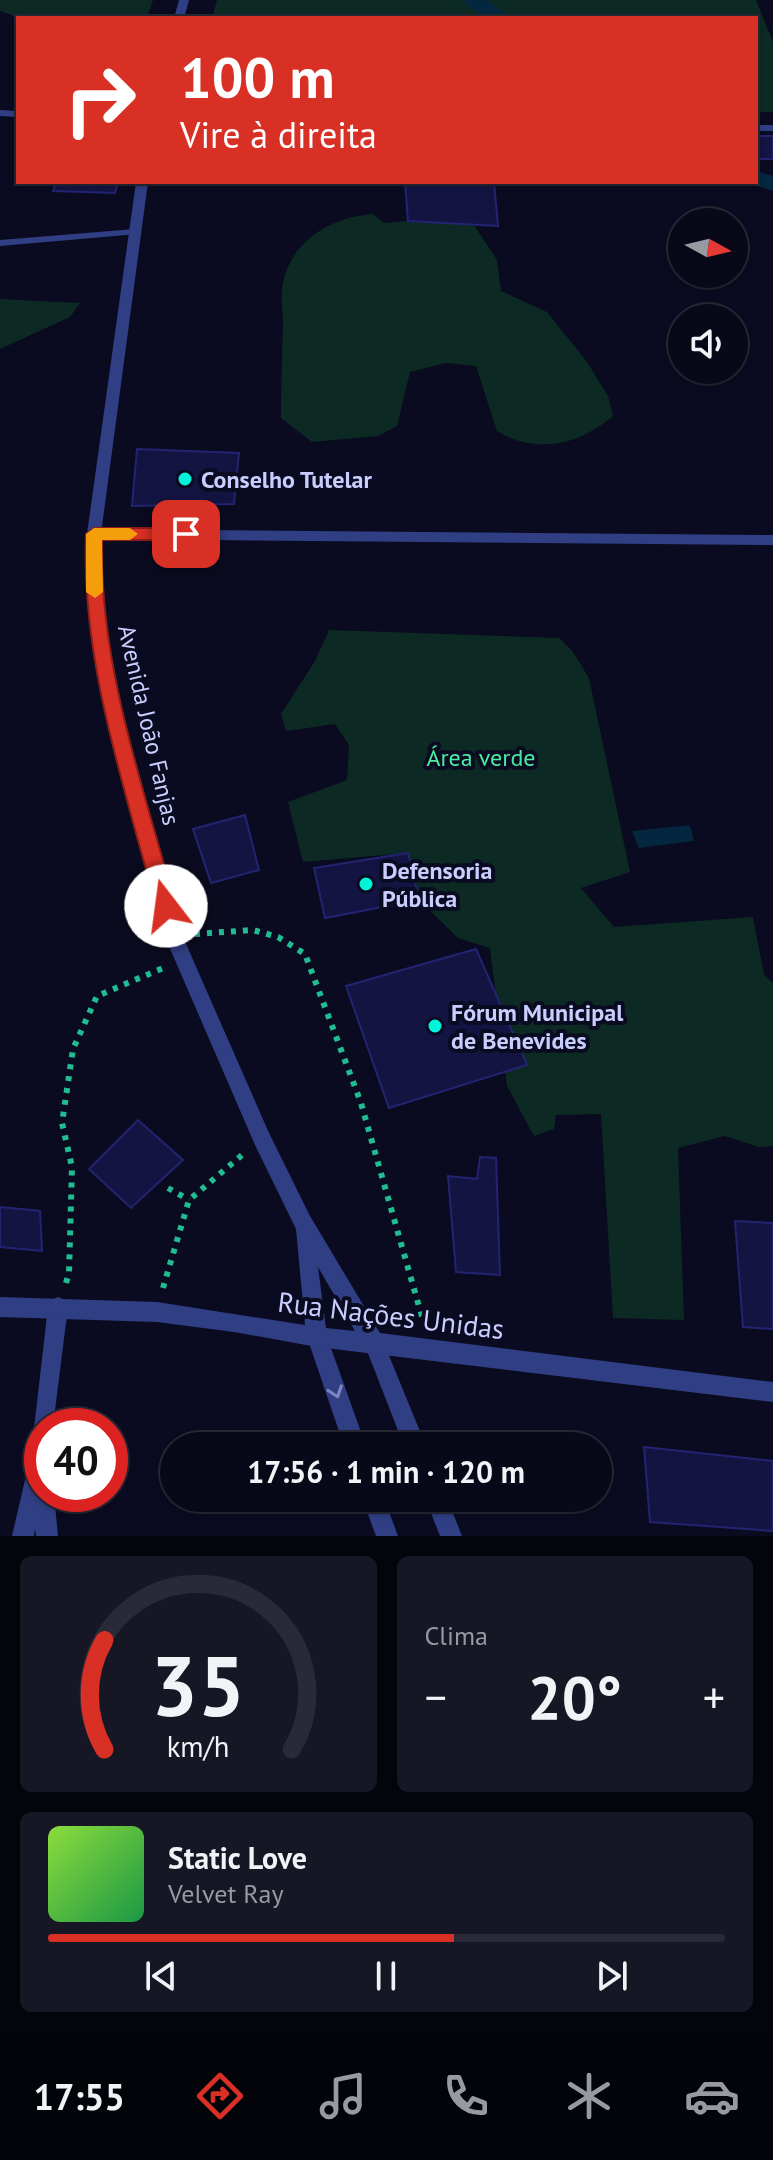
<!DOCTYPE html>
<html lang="pt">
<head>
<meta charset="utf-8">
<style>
  body { margin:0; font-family:"PT Sans",sans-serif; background:#161625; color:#f1f3f6; height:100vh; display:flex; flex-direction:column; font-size:30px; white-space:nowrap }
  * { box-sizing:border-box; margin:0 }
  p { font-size:26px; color:#989aa2 }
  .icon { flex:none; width:44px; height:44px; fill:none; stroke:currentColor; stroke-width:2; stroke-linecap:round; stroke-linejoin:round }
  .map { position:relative; height:1536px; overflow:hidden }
  .drawer { display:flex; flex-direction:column; gap:20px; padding:20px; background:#04040d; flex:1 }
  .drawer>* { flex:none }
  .top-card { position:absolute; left:16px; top:16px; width:742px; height:168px; border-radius:0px; box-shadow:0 2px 6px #0004,0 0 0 2px #292937; background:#d93025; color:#fff; overflow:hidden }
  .needle { width:52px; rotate:98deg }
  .tools { position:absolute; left:668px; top:208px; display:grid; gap:16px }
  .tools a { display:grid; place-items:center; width:80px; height:80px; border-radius:50%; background:#080818; box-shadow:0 2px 6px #0004,0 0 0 2px #292937; font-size:40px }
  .speed { position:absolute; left:24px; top:1408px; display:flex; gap:16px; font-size:40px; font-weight:700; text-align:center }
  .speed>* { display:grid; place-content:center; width:104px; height:104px; border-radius:50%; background:#080818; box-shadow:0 2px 6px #0004,0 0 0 2px #292937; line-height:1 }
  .speed .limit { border:12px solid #d22; background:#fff; color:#111 }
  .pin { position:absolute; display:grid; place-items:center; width:68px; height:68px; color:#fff; margin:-34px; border-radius:16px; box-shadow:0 4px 12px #0006 }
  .me { position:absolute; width:88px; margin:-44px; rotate:345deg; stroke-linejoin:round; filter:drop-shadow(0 0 6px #0008) }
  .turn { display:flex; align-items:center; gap:28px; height:168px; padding:0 32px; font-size:36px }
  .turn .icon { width:104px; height:104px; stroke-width:2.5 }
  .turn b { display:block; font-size:56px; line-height:68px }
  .big { font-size:60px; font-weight:700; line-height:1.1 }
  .drawer .card { flex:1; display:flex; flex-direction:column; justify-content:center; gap:12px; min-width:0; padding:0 28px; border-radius:12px; background:#161625 }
  .drawer .dial { align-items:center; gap:0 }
  .dial svg { height:208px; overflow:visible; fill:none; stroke:#292937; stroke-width:7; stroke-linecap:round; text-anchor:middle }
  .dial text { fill:#f1f3f6; stroke:none }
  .song { display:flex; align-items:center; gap:24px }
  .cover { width:96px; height:96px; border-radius:12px; background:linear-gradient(135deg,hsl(90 70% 55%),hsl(140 70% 35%)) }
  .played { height:8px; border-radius:4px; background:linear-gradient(90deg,#d93025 60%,#292937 60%) }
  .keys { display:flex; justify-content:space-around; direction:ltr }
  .heat { display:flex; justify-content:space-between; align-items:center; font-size:44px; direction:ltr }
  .drawer .tiles { flex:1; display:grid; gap:20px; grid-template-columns:1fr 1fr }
  .card:last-child { grid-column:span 2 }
  .trip { position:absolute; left:160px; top:1432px; width:452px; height:80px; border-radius:40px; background:#080818; box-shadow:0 2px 6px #0004,0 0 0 2px #292937; font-weight:700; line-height:80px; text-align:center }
  .dock { display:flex; height:128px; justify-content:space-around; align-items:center; background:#03030a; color:#989aa2 }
  .dock .icon { width:56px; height:56px }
  .dock .on { color:#d93025 }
  .dock b { font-size:36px; color:#f1f3f6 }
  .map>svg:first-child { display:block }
</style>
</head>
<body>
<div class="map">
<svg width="773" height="1536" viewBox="0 0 773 1536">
  <rect width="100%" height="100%" fill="#0a0b20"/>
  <path fill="#0c2a23" d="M0,0h153l-6,18h-127l-20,-7z
    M217,0h539l17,42v70h-17v-94h-544z
    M373,214l11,9 24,-2 66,4 23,35 4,31 46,21 40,50 21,34 5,20c-34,29 -77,39 -116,15l-21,-65 -30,-3 -36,9 -13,54 -19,10 -66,6 -31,-24c0,-31 1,-61 2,-92 0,-12 -2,-25 -1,-37 6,-47 48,-72 91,-75z
    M0,299l80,4 -10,14 -70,32z
    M329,630l230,8 14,14 16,26 41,194 -49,16 33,39 139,-10 11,58 9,8v163l-14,1 -34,-11 -47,12 6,172 -71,-2 -12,-204 -45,1 -2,14 -20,7 -27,-50 -17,-138 -32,-10 -39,-38 -12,-47 -104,9 -15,-60 59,-22 2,-35 -14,-21 -49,7 -5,-17 34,-53z"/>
  <path fill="#04263f" d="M690,825l4,16 -55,7 -7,-17z"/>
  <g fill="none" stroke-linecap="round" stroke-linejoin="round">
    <path fill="#04263f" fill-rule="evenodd" d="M460,0h26l26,18h-26z
      M756,171l17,5v15l-26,-8 9,-1z"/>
  </g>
  <path fill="#141443" stroke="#232471" stroke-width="2" d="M756,136h17v23h-17z
    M56,182h62l-3,11 -62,-2z
    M405,182h89l4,44 -90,-5z
    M137,449l102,4 -5,51 -102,2z
    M245,815l14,55 -48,13 -18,-54z
    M408,853l11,47 -94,18 -11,-50z
    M476,949l51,116 -138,43 -43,-122z
    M138,1120l45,40 -52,48 -42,-39z
    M480,1157l16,1 4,117 -44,-3 -8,-96 29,3z
    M0,1207l40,4 2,40 -42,-4z
    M735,1221l38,2v106l-30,-2z
    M644,1447l129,14v70l-123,-9z"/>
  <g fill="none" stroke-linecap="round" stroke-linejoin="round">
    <path stroke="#20bc92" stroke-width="6" stroke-dasharray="5 7" stroke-linecap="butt" d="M195,934l58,-4 25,7 27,17 56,149 63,221
      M168,1188l21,12
      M66,1283l3,-10 3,-106 -10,-44 11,-74 24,-53 66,-28
      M163,1288l26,-88 53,-45"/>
    <path fill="#303e84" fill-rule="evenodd" d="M135,229l4,3 -1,2 -138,12v-6z"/>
    <path fill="#303e84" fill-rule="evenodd" d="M0,110l18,1v6l-18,-1z
      M756,125h17v6h-17z
      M94,529l679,6v10l-679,-6 -7,-5z
      M58,1297l7,3 3,7 -15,119h-11v68h12l4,42h-22l-1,-7 -1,7h-22l19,-82 17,-147 3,-7z
      M317,1327l7,3 3,7 39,109h-22l-37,-109 3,-7z
      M374,1333l7,3 45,110h-22l-40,-103 3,-7z
      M362,1498h22l14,38h-22z
      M425,1498h22l15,38h-22z"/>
    <path fill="#303e84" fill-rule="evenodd" d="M179,0h10l-5,18h-10z
      M136,182h12l-47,352 -2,42 11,73 15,72 58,216 86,196 41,83 70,117 393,49v20l-456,-55 -83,-15 -77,-10 -157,-5v-20l157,5 148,23 -9,-96 -41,-84 -90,-208 -56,-216 -15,-72 -9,-73 2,-42zM318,1267l37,64 -29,-3z"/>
  </g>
  <defs><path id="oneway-chevron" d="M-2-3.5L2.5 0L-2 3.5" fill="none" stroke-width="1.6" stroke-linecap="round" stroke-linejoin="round" transform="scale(2)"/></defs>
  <use stroke="#7c86c2" href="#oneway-chevron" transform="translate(336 1392) rotate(71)"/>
  <path fill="#d93025" stroke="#8d1f18" stroke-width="2" d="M94,528h92l8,6 -8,6h-84c-3,124 41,247 74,366l-3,6 -7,2 -7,-2 -3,-6c-32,-121 -75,-246 -70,-372z"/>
  <path fill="#f59e0b" d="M94,528h36l8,6 -8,6h-28l1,52 -8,6 -9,-6v-58z"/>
  <g fill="#00f4da" stroke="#0a0b20" stroke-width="3">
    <circle cx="185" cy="479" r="8"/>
    <circle cx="366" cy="884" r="8"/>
    <circle cx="435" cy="1026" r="8"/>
  </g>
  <g text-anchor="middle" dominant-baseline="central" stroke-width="8" stroke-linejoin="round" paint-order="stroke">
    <g font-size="24" font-weight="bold" fill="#c9ceff" stroke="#0a0b20" text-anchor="start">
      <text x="201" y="479">Conselho Tutelar</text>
      <text x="382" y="870">Defensoria<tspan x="382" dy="28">Pública</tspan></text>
      <text x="451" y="1012">Fórum Municipal<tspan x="451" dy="28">de Benevides</tspan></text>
    </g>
    <g font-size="24" fill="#c9ceff" stroke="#0a0b20">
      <text transform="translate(149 725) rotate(77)">Avenida João Fanjas</text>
    </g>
    <g font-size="24" fill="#48eca1" stroke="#0a0b20">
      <text x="481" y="757">Área verde</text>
    </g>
    <g font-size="28" fill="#c9ceff" stroke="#0a0b20">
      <text transform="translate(391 1315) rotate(7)">Rua Nações Unidas</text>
    </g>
  </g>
</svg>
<div class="tools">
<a><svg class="needle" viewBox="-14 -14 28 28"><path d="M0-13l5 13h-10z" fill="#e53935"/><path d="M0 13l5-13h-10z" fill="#989aa2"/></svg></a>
<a><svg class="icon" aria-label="sound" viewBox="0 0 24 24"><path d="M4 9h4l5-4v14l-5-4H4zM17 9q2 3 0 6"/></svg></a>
</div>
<div class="speed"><div class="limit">40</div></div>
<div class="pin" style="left:186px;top:534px;background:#d93025"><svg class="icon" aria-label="arrive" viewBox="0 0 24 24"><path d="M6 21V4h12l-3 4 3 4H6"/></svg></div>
<svg class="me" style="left:166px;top:906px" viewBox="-20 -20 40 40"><circle r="19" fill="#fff"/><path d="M0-13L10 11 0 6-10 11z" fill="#d93025"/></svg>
<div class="trip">17:56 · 1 min · 120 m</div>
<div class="top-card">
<div class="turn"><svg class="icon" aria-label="right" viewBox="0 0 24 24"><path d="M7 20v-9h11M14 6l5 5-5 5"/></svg><div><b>100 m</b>Vire à direita</div></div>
</div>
</div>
<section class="drawer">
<div class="tiles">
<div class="card dial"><svg viewBox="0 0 100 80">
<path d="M14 69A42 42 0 1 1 86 69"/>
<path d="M14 69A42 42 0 0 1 14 27" stroke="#d93025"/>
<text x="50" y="56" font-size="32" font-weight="700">35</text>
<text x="50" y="72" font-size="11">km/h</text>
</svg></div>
<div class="card"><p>Clima</p>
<div class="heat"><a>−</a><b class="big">20°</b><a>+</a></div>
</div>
<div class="card">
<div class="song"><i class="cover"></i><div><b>Static Love</b><p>Velvet Ray</p></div></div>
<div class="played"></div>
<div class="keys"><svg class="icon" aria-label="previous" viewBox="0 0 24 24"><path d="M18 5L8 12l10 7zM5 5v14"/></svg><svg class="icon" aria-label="pause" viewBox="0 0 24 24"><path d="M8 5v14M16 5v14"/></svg><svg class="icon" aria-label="next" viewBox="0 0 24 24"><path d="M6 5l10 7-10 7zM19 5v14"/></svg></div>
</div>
</div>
</section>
<nav class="dock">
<b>17:55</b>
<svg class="icon on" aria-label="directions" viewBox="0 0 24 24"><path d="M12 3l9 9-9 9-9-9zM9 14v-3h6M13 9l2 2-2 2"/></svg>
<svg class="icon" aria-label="music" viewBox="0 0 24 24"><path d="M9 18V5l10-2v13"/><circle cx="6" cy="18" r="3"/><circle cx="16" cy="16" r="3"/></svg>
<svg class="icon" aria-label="phone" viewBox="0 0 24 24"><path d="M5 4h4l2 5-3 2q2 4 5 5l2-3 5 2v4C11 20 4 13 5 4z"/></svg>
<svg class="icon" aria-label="climate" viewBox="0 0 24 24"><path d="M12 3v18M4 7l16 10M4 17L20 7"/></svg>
<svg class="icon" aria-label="car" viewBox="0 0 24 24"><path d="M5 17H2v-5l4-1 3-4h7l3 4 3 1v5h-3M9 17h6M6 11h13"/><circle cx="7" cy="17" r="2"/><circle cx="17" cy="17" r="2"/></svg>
</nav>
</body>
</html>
